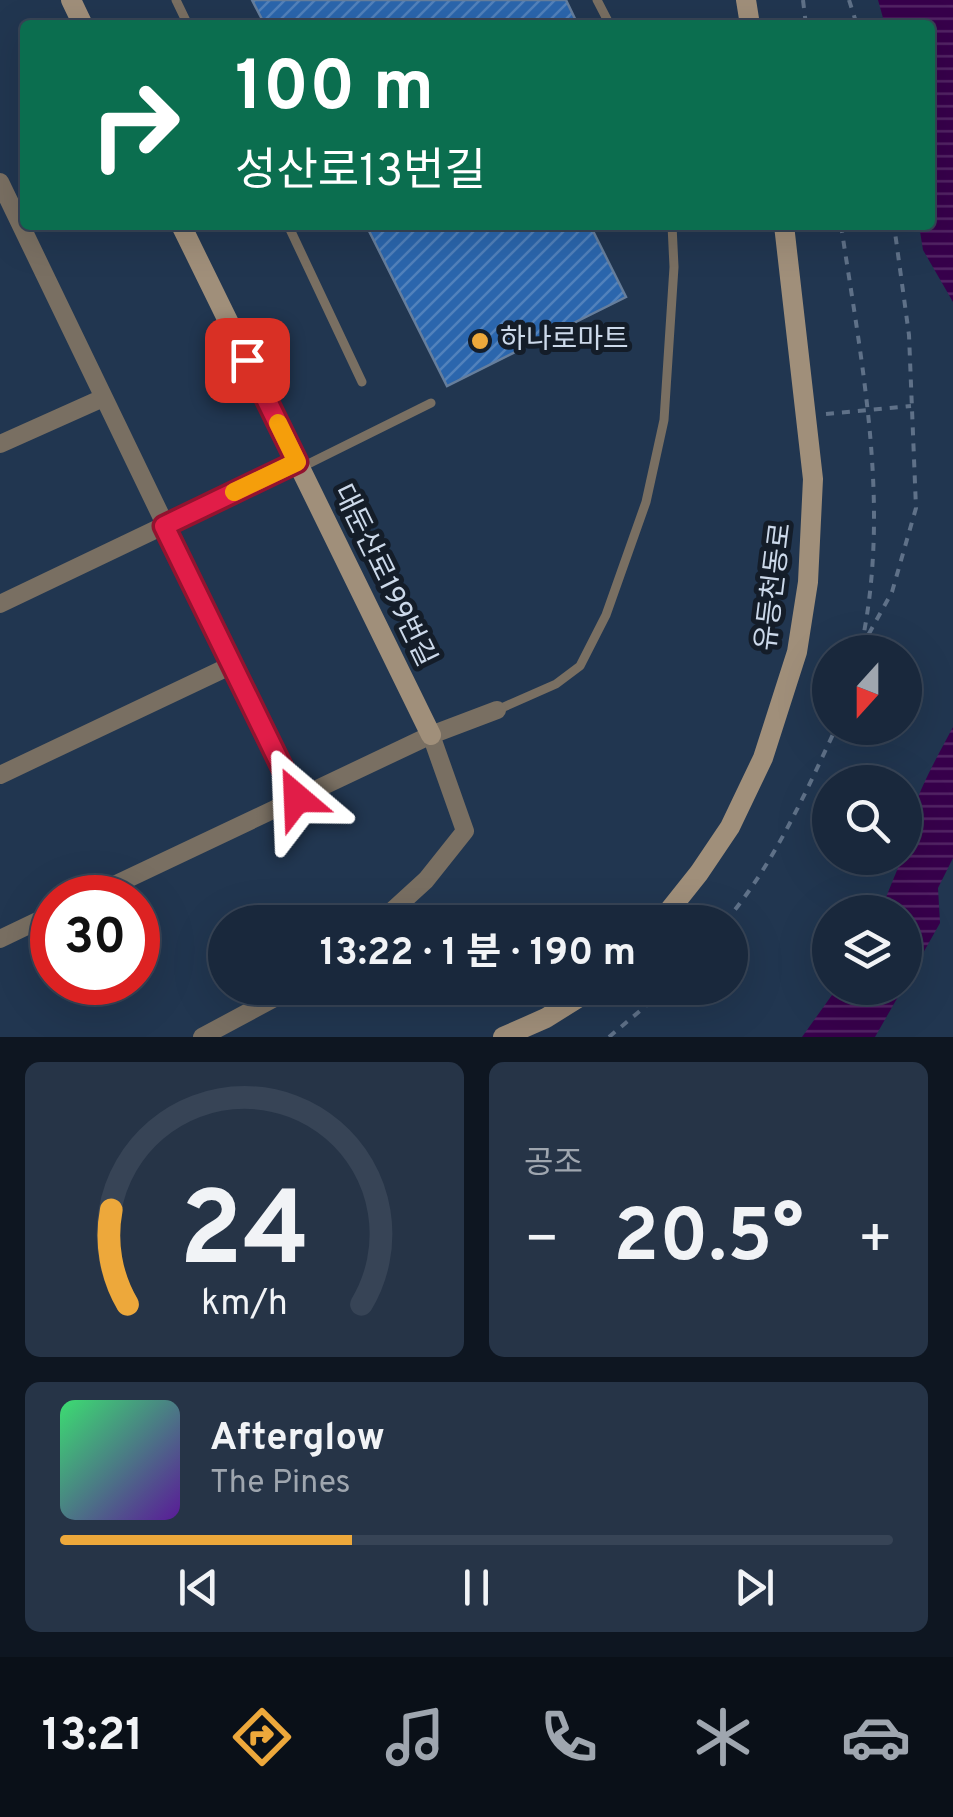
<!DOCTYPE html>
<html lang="ko">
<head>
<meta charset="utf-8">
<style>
  body { margin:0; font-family:Overpass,"Noto Sans KR",sans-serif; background:#263447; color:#f1f3f6; height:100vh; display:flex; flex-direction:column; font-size:38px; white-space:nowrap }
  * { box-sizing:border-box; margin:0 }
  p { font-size:32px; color:#9fa6af }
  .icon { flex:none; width:55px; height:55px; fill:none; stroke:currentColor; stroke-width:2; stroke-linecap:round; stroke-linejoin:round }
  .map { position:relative; height:1037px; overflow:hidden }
  .sheet { display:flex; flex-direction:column; gap:25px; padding:25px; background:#0e1621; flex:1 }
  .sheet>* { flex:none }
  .guide { position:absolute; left:20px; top:20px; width:915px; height:210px; border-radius:10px; box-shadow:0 10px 40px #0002,0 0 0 2px #374456; background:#0b6e4f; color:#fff; overflow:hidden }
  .needle { width:65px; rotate:201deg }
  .buttons { position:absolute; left:812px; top:635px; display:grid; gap:20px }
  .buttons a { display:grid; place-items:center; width:110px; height:110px; border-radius:50%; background:#19283c; box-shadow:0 10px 40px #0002,0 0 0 2px #374456; font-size:50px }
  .speed { position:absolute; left:30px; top:875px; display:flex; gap:20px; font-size:50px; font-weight:700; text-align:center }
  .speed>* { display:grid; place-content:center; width:130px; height:130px; border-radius:50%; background:#19283c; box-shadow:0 10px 40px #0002,0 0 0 2px #374456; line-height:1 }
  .speed .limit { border:15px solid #d22; background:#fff; color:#111 }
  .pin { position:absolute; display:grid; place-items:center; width:85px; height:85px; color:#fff; margin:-42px; border-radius:20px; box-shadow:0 5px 15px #0006 }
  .me { position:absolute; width:110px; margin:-55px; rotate:334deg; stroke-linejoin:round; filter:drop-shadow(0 0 8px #0008) }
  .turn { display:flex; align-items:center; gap:35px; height:210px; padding:0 50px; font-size:45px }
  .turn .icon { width:130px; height:130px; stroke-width:2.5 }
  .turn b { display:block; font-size:70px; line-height:85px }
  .big { font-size:75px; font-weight:700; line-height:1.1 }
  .sheet .card { flex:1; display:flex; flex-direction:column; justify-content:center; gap:15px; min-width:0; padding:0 35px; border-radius:15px; background:#263447 }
  .sheet .dial { align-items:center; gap:0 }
  .dial svg { height:260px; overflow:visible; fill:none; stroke:#374456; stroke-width:7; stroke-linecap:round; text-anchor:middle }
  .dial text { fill:#f1f3f6; stroke:none }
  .song { display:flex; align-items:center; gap:30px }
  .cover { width:120px; height:120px; border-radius:15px; background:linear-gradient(135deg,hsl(140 70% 55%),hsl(270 70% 35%)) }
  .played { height:10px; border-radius:5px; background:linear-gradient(90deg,#eda83b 35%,#374456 35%) }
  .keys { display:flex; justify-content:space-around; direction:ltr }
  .heat { display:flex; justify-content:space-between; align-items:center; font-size:55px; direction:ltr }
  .sheet .tiles { flex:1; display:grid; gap:25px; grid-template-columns:1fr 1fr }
  .card:last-child { grid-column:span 2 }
  .trip { position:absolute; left:208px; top:905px; width:540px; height:100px; border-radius:50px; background:#19283c; box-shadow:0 10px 40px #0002,0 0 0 2px #374456; font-weight:700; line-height:100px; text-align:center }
  .dock { display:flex; height:160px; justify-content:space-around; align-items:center; background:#0a1018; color:#9fa6af }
  .dock .icon { width:70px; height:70px }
  .dock .selected { color:#eda83b }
  .dock b { font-size:45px; color:#f1f3f6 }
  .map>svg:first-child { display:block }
</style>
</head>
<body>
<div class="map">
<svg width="953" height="1037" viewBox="0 0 953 1037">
  <defs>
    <pattern id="water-rules" width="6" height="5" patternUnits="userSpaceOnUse" patternTransform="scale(2.5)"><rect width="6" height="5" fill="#37004b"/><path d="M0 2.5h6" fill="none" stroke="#532565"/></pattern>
    <pattern id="building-hatch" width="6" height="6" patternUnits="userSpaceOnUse" patternTransform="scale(2.5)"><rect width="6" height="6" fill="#2b66ad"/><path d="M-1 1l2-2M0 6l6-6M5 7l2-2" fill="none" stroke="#5282bc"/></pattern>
  </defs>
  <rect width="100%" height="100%" fill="#213650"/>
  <path fill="url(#water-rules)" d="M878,0h75v302l-30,-52 -4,-25h11v-200h-45z
    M953,727v131l-15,30 2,35 -35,62v-73h-25l22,-54h3c0,-47 27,-91 48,-131z
    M837,988h66l-28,49h-73z"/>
  <path fill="url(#building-hatch)" stroke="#667e9c" stroke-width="2.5" d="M252,0h314l12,25h-313z
    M366,225h224l36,72 -179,89z"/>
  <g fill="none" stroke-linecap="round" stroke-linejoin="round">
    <path stroke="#5f7188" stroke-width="4" stroke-dasharray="8 8" stroke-linecap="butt" d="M803,0l3,25
      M849,0l8,25
      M841,225c21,141 51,285 19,427
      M826,414l85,-8
      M861,648l31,-56 24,-84 -7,-173 -15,-110
      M725,922c49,-58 79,-126 111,-194
      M609,1037l58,-49"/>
    <path stroke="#796f62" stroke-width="9" d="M176,0l12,25
      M597,0l13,25
      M288,225l74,157
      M300,468l131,-65
      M497,710l59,-26 24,-18 26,-51 40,-113 18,-82 10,-153 -2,-42"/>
    <path stroke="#796f62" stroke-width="18" d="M0,182l297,616
      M0,444l103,-46
      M0,604l297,-142
      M0,775l232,-110
      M87,898l344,-163 66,-25
      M380,922l46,-42 39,-49 -34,-96
      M0,939l52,-25
      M202,1037l91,-49"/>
    <path stroke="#a08f7a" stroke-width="20" d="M71,0l12,25
      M746,0l4,25
      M181,225l250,510
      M660,922l39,-49 31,-46 33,-69 34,-106 11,-70 5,-103 -29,-254
      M503,1037l43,-19 48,-30"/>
  </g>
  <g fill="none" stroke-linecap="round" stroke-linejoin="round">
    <defs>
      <path id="route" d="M247,360l50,102 -133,64 133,272"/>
    </defs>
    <use href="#route" stroke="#92132f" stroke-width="25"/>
    <use href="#route" stroke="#e11d48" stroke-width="18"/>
    <path stroke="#f59e0b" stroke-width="18" d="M234,492l63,-30 -19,-39"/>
  </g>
  <circle fill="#eda83b" stroke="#141d29" stroke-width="4" cx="480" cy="341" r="10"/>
  <g text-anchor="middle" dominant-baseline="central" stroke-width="10" stroke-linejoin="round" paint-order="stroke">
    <g font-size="28" fill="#ccd9ea" stroke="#141d29" text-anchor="start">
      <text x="500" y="341">하나로마트</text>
    </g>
    <g font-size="28" fill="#ccd9ea" stroke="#141d29">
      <text transform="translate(383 576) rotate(64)">대둔산로199번길</text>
      <text transform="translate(775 587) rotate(-83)">유등천동로</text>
    </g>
  </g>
</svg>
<div class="buttons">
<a><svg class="needle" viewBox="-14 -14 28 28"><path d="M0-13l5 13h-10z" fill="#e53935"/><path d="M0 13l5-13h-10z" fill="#9fa6af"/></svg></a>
<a><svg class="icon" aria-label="search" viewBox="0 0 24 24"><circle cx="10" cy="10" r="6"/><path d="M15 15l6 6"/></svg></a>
<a><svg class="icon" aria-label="layers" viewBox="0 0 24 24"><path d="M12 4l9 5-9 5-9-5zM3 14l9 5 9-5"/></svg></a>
</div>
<div class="speed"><div class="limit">30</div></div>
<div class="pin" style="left:247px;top:360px;background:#d93025"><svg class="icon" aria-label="arrive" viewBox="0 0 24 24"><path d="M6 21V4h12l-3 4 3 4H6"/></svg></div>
<svg class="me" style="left:297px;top:798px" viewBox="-20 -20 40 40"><path d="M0-17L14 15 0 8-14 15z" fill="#e11d48" stroke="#fff" stroke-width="4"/></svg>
<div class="trip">13:22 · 1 분 · 190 m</div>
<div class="guide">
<div class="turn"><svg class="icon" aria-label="right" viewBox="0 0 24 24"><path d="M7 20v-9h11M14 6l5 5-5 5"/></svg><div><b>100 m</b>성산로13번길</div></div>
</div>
</div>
<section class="sheet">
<div class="tiles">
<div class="card dial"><svg viewBox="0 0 100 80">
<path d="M14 69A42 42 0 1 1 86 69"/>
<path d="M14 69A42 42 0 0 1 9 40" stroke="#eda83b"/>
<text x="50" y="56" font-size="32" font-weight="700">24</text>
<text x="50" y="72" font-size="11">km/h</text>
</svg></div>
<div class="card"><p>공조</p>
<div class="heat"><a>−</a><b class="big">20.5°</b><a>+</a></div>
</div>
<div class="card">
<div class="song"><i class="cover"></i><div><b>Afterglow</b><p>The Pines</p></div></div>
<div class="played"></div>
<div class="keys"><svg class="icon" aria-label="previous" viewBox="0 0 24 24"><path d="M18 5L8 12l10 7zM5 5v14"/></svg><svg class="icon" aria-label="pause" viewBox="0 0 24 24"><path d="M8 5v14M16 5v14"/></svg><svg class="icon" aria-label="next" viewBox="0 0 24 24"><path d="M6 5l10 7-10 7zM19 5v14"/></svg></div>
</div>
</div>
</section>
<nav class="dock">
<b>13:21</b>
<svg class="icon selected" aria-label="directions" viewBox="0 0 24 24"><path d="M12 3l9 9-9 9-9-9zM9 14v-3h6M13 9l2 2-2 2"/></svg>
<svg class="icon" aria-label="music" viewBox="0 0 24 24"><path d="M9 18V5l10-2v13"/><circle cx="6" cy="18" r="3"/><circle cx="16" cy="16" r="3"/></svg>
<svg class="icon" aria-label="phone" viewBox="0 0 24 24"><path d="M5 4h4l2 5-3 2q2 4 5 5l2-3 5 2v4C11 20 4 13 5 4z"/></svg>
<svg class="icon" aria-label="climate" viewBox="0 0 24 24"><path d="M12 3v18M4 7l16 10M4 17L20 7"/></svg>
<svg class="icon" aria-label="car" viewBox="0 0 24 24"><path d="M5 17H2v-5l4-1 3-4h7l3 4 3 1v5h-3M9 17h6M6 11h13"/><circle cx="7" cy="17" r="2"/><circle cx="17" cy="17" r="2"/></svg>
</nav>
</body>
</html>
